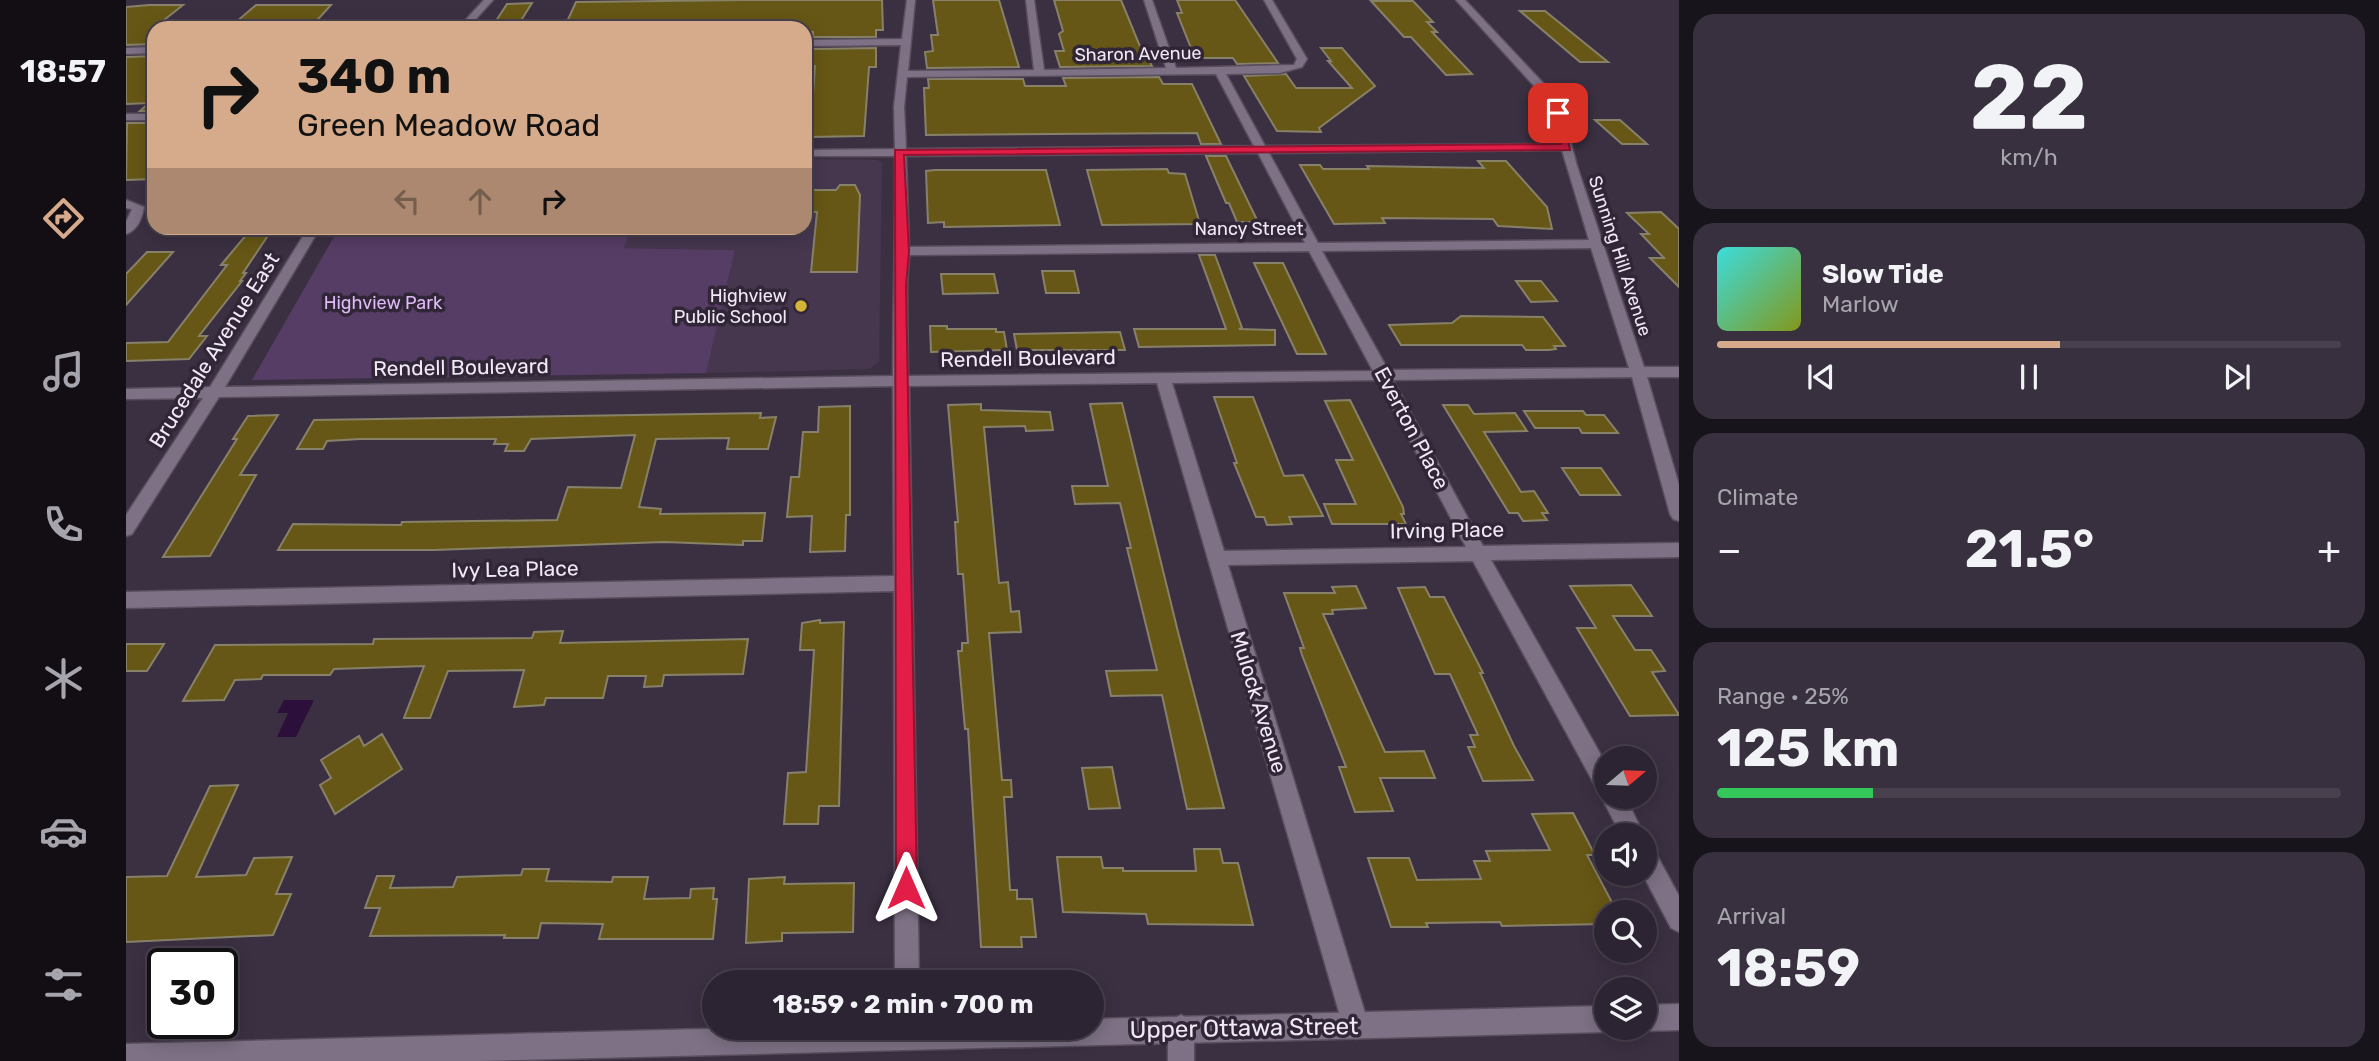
<!DOCTYPE html>
<html lang="en">
<head>
<meta charset="utf-8">
<style>
  body { margin:0; font-family:Rubik,sans-serif; background:#38303e; color:#f1f3f6; height:100vh; display:flex; flex-direction:column; font-size:26px; white-space:nowrap }
  * { box-sizing:border-box; margin:0 }
  p { font-size:23px; color:#a6a4ac }
  .icon { flex:none; width:38px; height:38px; fill:none; stroke:currentColor; stroke-width:2; stroke-linecap:round; stroke-linejoin:round }
  .map { position:relative; flex:1; overflow:hidden }
  .details { display:flex; flex-direction:column; gap:14px; padding:14px; background:#18141c; width:700px }
  .details>* { flex:none }
  .banner { position:absolute; left:21px; top:21px; width:665px; height:214px; border-radius:21px; box-shadow:0 4px 18px #0003,0 0 0 2px #48414d; background:#d6ab8b; color:#111; overflow:hidden }
  .needle { width:46px; rotate:71deg }
  .buttons { position:absolute; left:1468px; top:746px; display:grid; gap:14px }
  .buttons a { display:grid; place-items:center; width:63px; height:63px; border-radius:50%; background:#2c2432; box-shadow:0 4px 18px #0003,0 0 0 2px #48414d; font-size:35px }
  .speed { position:absolute; left:21px; top:948px; display:flex; gap:14px; font-size:35px; font-weight:700; text-align:center }
  .speed>* { display:grid; place-content:center; width:91px; height:91px; border-radius:50%; background:#2c2432; box-shadow:0 4px 18px #0003,0 0 0 2px #48414d; line-height:1 }
  .speed .limit { border:4px solid #111; border-radius:10px; background:#fff; color:#111 }
  .pin { position:absolute; display:grid; place-items:center; width:60px; height:60px; color:#fff; margin:-30px; border-radius:14px; box-shadow:0 4px 10px #0006 }
  .me { position:absolute; width:77px; margin:-38px; rotate:0deg; stroke-linejoin:round; filter:drop-shadow(0 0 5px #0008) }
  .turn { display:flex; align-items:center; gap:24px; height:147px; padding:0 35px; font-size:32px }
  .turn .icon { width:91px; height:91px; stroke-width:2.5 }
  .turn b { display:block; font-size:49px; line-height:60px }
  .lanes { display:flex; align-items:center; height:66px; padding:0 35px; background:#0003; justify-content:center; gap:35px; direction:ltr }
  .lanes .off { opacity:.35 }
  .big { font-size:52px; font-weight:700; line-height:1.1 }
  .details .widget { flex:1; display:flex; flex-direction:column; justify-content:center; gap:10px; min-width:0; padding:0 24px; border-radius:21px; background:#38303e }
  .details .dial { align-items:center; gap:0 }
  .dial b { font-size:91px; line-height:1 }
  .song { display:flex; align-items:center; gap:21px }
  .cover { width:84px; height:84px; border-radius:10px; background:linear-gradient(135deg,hsl(180 70% 55%),hsl(70 70% 35%)) }
  .played { height:7px; border-radius:4px; background:linear-gradient(90deg,#d6ab8b 55%,#48414d 55%) }
  .keys { display:flex; justify-content:space-around; direction:ltr }
  .heat { display:flex; justify-content:space-between; align-items:center; font-size:38px; direction:ltr }
  .charge { height:10px; border-radius:5px; background:linear-gradient(90deg,#34c759 25%,#48414d 0) }
  .trip { position:absolute; left:576px; top:970px; width:402px; height:70px; border-radius:35px; background:#2c2432; box-shadow:0 4px 18px #0003,0 0 0 2px #48414d; font-weight:700; line-height:70px; text-align:center }
  main { display:flex; flex:1; min-height:0 }
  .tabs { display:flex; flex-direction:column; width:126px; justify-content:space-around; align-items:center; background:#120e14; color:#a6a4ac }
  .tabs .icon { width:49px; height:49px }
  .tabs .current { color:#d6ab8b }
  .tabs b { font-size:32px; color:#f1f3f6 }
  .map>svg:first-child { display:block }
</style>
</head>
<body>
<main>
<nav class="tabs">
<b>18:57</b>
<svg class="icon current" aria-label="directions" viewBox="0 0 24 24"><path d="M12 3l9 9-9 9-9-9zM9 14v-3h6M13 9l2 2-2 2"/></svg>
<svg class="icon" aria-label="music" viewBox="0 0 24 24"><path d="M9 18V5l10-2v13"/><circle cx="6" cy="18" r="3"/><circle cx="16" cy="16" r="3"/></svg>
<svg class="icon" aria-label="phone" viewBox="0 0 24 24"><path d="M5 4h4l2 5-3 2q2 4 5 5l2-3 5 2v4C11 20 4 13 5 4z"/></svg>
<svg class="icon" aria-label="climate" viewBox="0 0 24 24"><path d="M12 3v18M4 7l16 10M4 17L20 7"/></svg>
<svg class="icon" aria-label="car" viewBox="0 0 24 24"><path d="M5 17H2v-5l4-1 3-4h7l3 4 3 1v5h-3M9 17h6M6 11h13"/><circle cx="7" cy="17" r="2"/><circle cx="17" cy="17" r="2"/></svg>
<svg class="icon" aria-label="filters" viewBox="0 0 24 24"><path d="M4 7h16M4 17h16"/><circle cx="9" cy="7" r="2"/><circle cx="15" cy="17" r="2"/></svg>
</nav>
<div class="map">
<svg width="1553" height="1061" viewBox="0 0 1553 1061">
  <rect width="100%" height="100%" fill="#3b3042"/>
  <path fill="#46374f" d="M679,159l73,1 4,3 -3,199 -10,7 -163,4 29,-123 -111,-2 7,-20h174z"/>
  <path fill="#563d65" d="M213,228h292l-7,20 111,2 -29,123 -454,7z"/>
  <path fill="#2c103b" d="M158,700h30l-18,37h-19l11,-24h-11z"/>
  <path fill="#675716" stroke="#878169" stroke-width="2" d="M620,0h136l1,30h-7v7h-63v-5h-8l1,-4h-242l12,-26z
    M807,0h66l20,67 -92,1 -2,-16 8,-1 -2,-16h7z
    M928,0h67l18,44 13,22 -92,1 -5,-16h9l-5,-17 4,-3z
    M1051,0h58l43,63 -41,1 -4,-6h-38l-18,-45h5z
    M1245,1h42l20,21h-6l10,10h-5l40,42 -26,1 -35,-38h-7z
    M406,3l-15,24h-25l15,-23z
    M23,5h34l-29,23v16l-28,1v-38z
    M130,5h75l-21,23h-81z
    M1394,11h25l63,51h-28z
    M750,48v19h-7l-5,69 -54,1 5,-71h-5l1,-17z
    M1195,48h21l33,38 -56,42 2,4 -44,-1 -33,-55 42,-2 10,14h56l-24,-27h3z
    M28,56v55h-14l9,-8 -23,1v-47z
    M1033,77l4,7h29l29,60h-20l-4,-11 -271,2 -2,-47h5l-1,-9h95l2,7h41l-3,-8z
    M1469,120h25l27,24h-25z
    M1,123h27v56l-28,1z
    M1080,156h20l32,66h-21l-8,-19h-3z
    M1352,161h28l41,46 5,22 -54,-3 -5,-7 -111,-1 3,5 -51,1 -34,-59h20l3,4h46l-2,-3 117,2z
    M1041,169l2,4 16,1 15,50 -98,1 -15,-55z
    M809,170h111l14,55 -116,2v-5l-16,1 -2,-52z
    M714,185h15l5,10 -3,77h-46l6,-60h-12v-22h31z
    M1535,212l18,17v58l-29,-29h14l-23,-24h8l-22,-21z
    M126,228h21l-30,45h3l-6,8h2l-43,55h8l-18,23 -63,2v-18l42,-1 59,-77h-6z
    M21,252h26l-47,53v-31z
    M1073,255h16l27,73 -3,1 36,1v15l-136,2 -5,-18h92z
    M1128,263h29l43,91h-29z
    M916,271h32l5,22h-33z
    M815,274h53l4,19 -55,1z
    M1390,281h25l16,20 -26,1z
    M1335,316l82,1 22,29h-11l2,3 -7,1h-23l-4,-5h-121l-12,-20 63,-2z
    M804,326h17v3h49v3h8l3,18 -76,2z
    M994,332l5,18h-108l-3,-16z
    M1088,397h39l31,79 19,-1 20,41 -34,1 3,7 -25,1 -3,-8h-8l-22,-54h3z
    M1224,400l53,107 1,7h-3l5,10h-74l-8,-20h32l-20,-44h17l-28,-59z
    M996,403l56,229 46,176 -37,1 -25,-114 -51,1 -5,-25 51,-1 -30,-122h4l-11,-45 -45,1 -3,-18h36l-18,-82z
    M855,404v6l69,2 3,18 -27,1 -1,-5 -41,1 15,156 9,-1 3,30 8,-1 2,21 -32,1 13,147h9l1,17h-8l6,93h7v9h15l4,38h-15l1,10h-41l-13,-218h-3l-7,-78h4v-8h6l-5,-69h-5l-3,-52h3l-10,-117z
    M1317,405h25l6,9 41,-1 12,18 -43,1 37,60 13,-1 14,22h-6l5,7 -24,1 -5,-8h-9z
    M724,406v109h-4l-1,36 -35,1 2,-36 -25,1 4,-40h8l4,-45h15l1,-25z
    M1398,411h59l3,4h18l14,18h-36l-3,-5h-44z
    M635,413l-1,5 16,-1 -8,32h-41l2,-11 -73,1 -17,68 22,2 -1,5 105,-1 -3,28h-19v4l-79,-3 -230,8h-156l15,-26 108,1 1,-3 155,-2 11,-33 53,1 14,-53 -104,4 -7,12h-19l3,-7h-14l2,-5h-136l-33,2 -4,8h-26l17,-29z
    M152,415l-38,60h16l-46,81 -47,1 74,-118h-4l15,-23z
    M1436,468h39l19,27h-40z
    M1505,585l21,31h-39l22,34h16l14,21 -13,1 27,43 -49,1 -53,-88h19l-26,-42z
    M1230,586l10,22 -34,2 1,4h-10l62,138 39,-1 11,27h-55l13,33 -38,1 -16,-45h7l-44,-112 -2,-7h4l-20,-55h51l-3,-6z
    M1299,587l5,10h14l39,76h-3l34,73 19,34 -50,1 -15,-34h7l-5,-12h8l-28,-61h-15l-37,-86z
    M694,620v3l24,-1 -5,184h-20l-1,18h-34l4,-51 18,-1 8,-122h-14l2,-27z
    M437,631l-3,12 188,-4 -5,35 -79,1 -2,11 -18,1 2,-11h-38l-5,22h-57l-2,7 -30,2 10,-37 -76,1 -18,47h-26l20,-52 -90,3 -4,6h-67l-2,4 -26,1 -11,20 -41,1 32,-56 158,-1 1,-5 158,-1 2,-6z
    M0,644h38l-17,27h-21z
    M256,734l20,35 -67,45 -15,-29 11,-7 -10,-18 38,-24 5,10z
    M986,767l8,41 -31,1 -7,-41z
    M112,785l-42,92 50,-2 8,-17 38,-1 -16,37h15l-18,41 -147,7v-65l41,-1 43,-90z
    M1447,813l22,42h-8l30,57h-11v12l-104,2 -2,-4 -74,1 2,4h-37l-23,-69h41l8,22 64,-1 -7,-18h16l-4,-10 64,-1 -18,-36z
    M1068,849h26l3,14h15l15,62 -105,-1 -2,-10 -83,-2 -6,-55h44l2,11h20v3h73z
    M397,869h26l-3,12 66,1 1,-5h35l-4,22 46,-1 1,-9 23,-1 -1,11h4l-4,40h-114l4,-15 -62,-1 -3,15h-34l1,-3 -135,1 10,-28h-15l12,-32h17l-4,12 63,-1 4,-10 64,-2z
    M659,877l-1,7 70,-1 -1,49 -71,1v8l-36,2 3,-64z"/>
  <g fill="none" stroke-linecap="round" stroke-linejoin="round">
    <defs>
      <path id="minor" d="M358,0h9l-25,28h-10z
        M781,0h8l-7,71 126,-1 -8,-70h8l10,70 122,-2 -22,-68h8l24,68 118,-3 3,-6 -33,-59h8l35,59 -5,8 -22,6 -54,1 39,72 295,-2 -7,-31 -17,-25 -80,-88h9l79,84 19,29 14,53 67,201h35v10h-32l32,108v36l-6,-2 -3,-5 -38,-137 -239,3 90,166 196,-3v14l-188,3 115,204v32h19l19,39h-23l-16,-31 -2,-11 -5,-2 -125,-230 -245,4 141,461 -4,9 -9,4 -9,-4 -4,-9 -186,-643 -248,3 10,596h-24l-1,-391 -768,17v-16l768,-16 -1,-190 -674,11 -87,137 -6,2v-21l77,-117 -77,1v-10l84,-2 98,-159h12l-95,159 668,-11c0,-74 3,-147 2,-220h-90v-6l90,-1 -1,-42 7,-62 -96,1v-6l97,-1zM1090,74l38,72 -348,3 -2,-42 3,-30zM1436,150l27,90 -271,3 -49,-90zM1132,153l47,90 -396,4 -3,-91zM1465,248l38,120 -241,2 -66,-119zM1183,251l64,120 -465,5 -1,-90 2,-31zM1252,380l88,167 -242,4 -52,-168z
        M28,47v6l-28,1v-6z
        M0,114h28v6h-28z
        M0,200l18,7c-2,11 -6,23 -18,27v-12l6,-13 -6,-1z
        M1519,845l8,3 26,48v36l-8,-4 -29,-55h3z
        M1055,1015l9,4 4,9v33h-26v-33l4,-9z"/>
      <path id="secondary" d="M1553,1004v26l-34,1 -8,-4h8v-22z
        M1480,1006v21h9l-9,5 -1129,29h-351v-17l655,-17h311v-8z"/>
    </defs>
    <use href="#minor" stroke="#584e5d" stroke-width="3"/>
    <use href="#secondary" stroke="#584e5d" stroke-width="3"/>
    <use href="#minor" fill="#7e7186" fill-rule="evenodd"/>
    <use href="#secondary" fill="#7e7186" fill-rule="evenodd"/>
  </g>
  <path fill="#e11d48" stroke="#92132f" stroke-width="2" d="M1432,110l5,3 7,37 -666,5 5,96 -3,35 11,602 -3,7 -8,3 -7,-3 -3,-7 -1,-738 666,-6 -8,-31z"/>
  <circle fill="#d4b535" stroke="#312637" stroke-width="2.5" cx="675" cy="306" r="7"/>
  <g text-anchor="middle" dominant-baseline="central" stroke-width="7" stroke-linejoin="round" paint-order="stroke">
    <g font-size="18" fill="#f0e9f5" stroke="#312637">
      <text transform="translate(1012 54) rotate(-1)">Sharon Avenue</text>
      <text x="1123" y="229">Nancy Street</text>
      <text transform="translate(1494 256) rotate(72)">Sunning Hill Avenue</text>
    </g>
    <g font-size="18" fill="#f0e9f5" stroke="#312637" text-anchor="end">
      <text x="661" y="296">Highview<tspan x="661" dy="21">Public School</tspan></text>
    </g>
    <g font-size="18" fill="#dfbaf6" stroke="#312637">
      <text x="257" y="303">Highview Park</text>
    </g>
    <g font-size="21" fill="#f0e9f5" stroke="#312637">
      <text transform="translate(88 350) rotate(-58)">Brucedale Avenue East</text>
      <text transform="translate(902 358) rotate(-1)">Rendell Boulevard</text>
      <text transform="translate(335 367) rotate(-1)">Rendell Boulevard</text>
      <text transform="translate(1286 428) rotate(62)">Everton Place</text>
      <text transform="translate(1321 530) rotate(-1)">Irving Place</text>
      <text transform="translate(389 569) rotate(-1)">Ivy Lea Place</text>
      <text transform="translate(1133 702) rotate(73)">Mulock Avenue</text>
    </g>
    <g font-size="24" fill="#f0e9f5" stroke="#312637">
      <text transform="translate(1118 1028) rotate(-1)">Upper Ottawa Street</text>
    </g>
  </g>
</svg>
<div class="buttons">
<a><svg class="needle" viewBox="-14 -14 28 28"><path d="M0-13l5 13h-10z" fill="#e53935"/><path d="M0 13l5-13h-10z" fill="#a6a4ac"/></svg></a>
<a><svg class="icon" aria-label="sound" viewBox="0 0 24 24"><path d="M4 9h4l5-4v14l-5-4H4zM17 9q2 3 0 6"/></svg></a>
<a><svg class="icon" aria-label="search" viewBox="0 0 24 24"><circle cx="10" cy="10" r="6"/><path d="M15 15l6 6"/></svg></a>
<a><svg class="icon" aria-label="layers" viewBox="0 0 24 24"><path d="M12 4l9 5-9 5-9-5zM3 14l9 5 9-5"/></svg></a>
</div>
<div class="speed"><div class="limit">30</div></div>
<div class="pin" style="left:1432px;top:113px;background:#d93025"><svg class="icon" aria-label="arrive" viewBox="0 0 24 24"><path d="M6 21V4h12l-3 4 3 4H6"/></svg></div>
<svg class="me" style="left:780px;top:888px" viewBox="-20 -20 40 40"><path d="M0-17L14 15 0 8-14 15z" fill="#e11d48" stroke="#fff" stroke-width="4"/></svg>
<div class="trip">18:59 · 2 min · 700 m</div>
<div class="banner">
<div class="turn"><svg class="icon" aria-label="right" viewBox="0 0 24 24"><path d="M7 20v-9h11M14 6l5 5-5 5"/></svg><div><b>340 m</b>Green Meadow Road</div></div>
<div class="lanes"><svg class="icon off" aria-label="left" viewBox="0 0 24 24"><path d="M17 20v-9H6M10 6l-5 5 5 5"/></svg><svg class="icon off" aria-label="ahead" viewBox="0 0 24 24"><path d="M12 20V5M6 11l6-6 6 6"/></svg><svg class="icon" aria-label="right" viewBox="0 0 24 24"><path d="M7 20v-9h11M14 6l5 5-5 5"/></svg></div>
</div>
</div>
<section class="details">
<div class="widget dial"><b>22</b><p>km/h</p></div>
<div class="widget">
<div class="song"><i class="cover"></i><div><b>Slow Tide</b><p>Marlow</p></div></div>
<div class="played"></div>
<div class="keys"><svg class="icon" aria-label="previous" viewBox="0 0 24 24"><path d="M18 5L8 12l10 7zM5 5v14"/></svg><svg class="icon" aria-label="pause" viewBox="0 0 24 24"><path d="M8 5v14M16 5v14"/></svg><svg class="icon" aria-label="next" viewBox="0 0 24 24"><path d="M6 5l10 7-10 7zM19 5v14"/></svg></div>
</div>
<div class="widget"><p>Climate</p>
<div class="heat"><a>−</a><b class="big">21.5°</b><a>+</a></div>
</div>
<div class="widget"><p>Range · 25%</p><b class="big">125 km</b><div class="charge"></div></div>
<div class="widget"><p>Arrival</p><b class="big">18:59</b></div>
</section>
</main>
</body>
</html>
